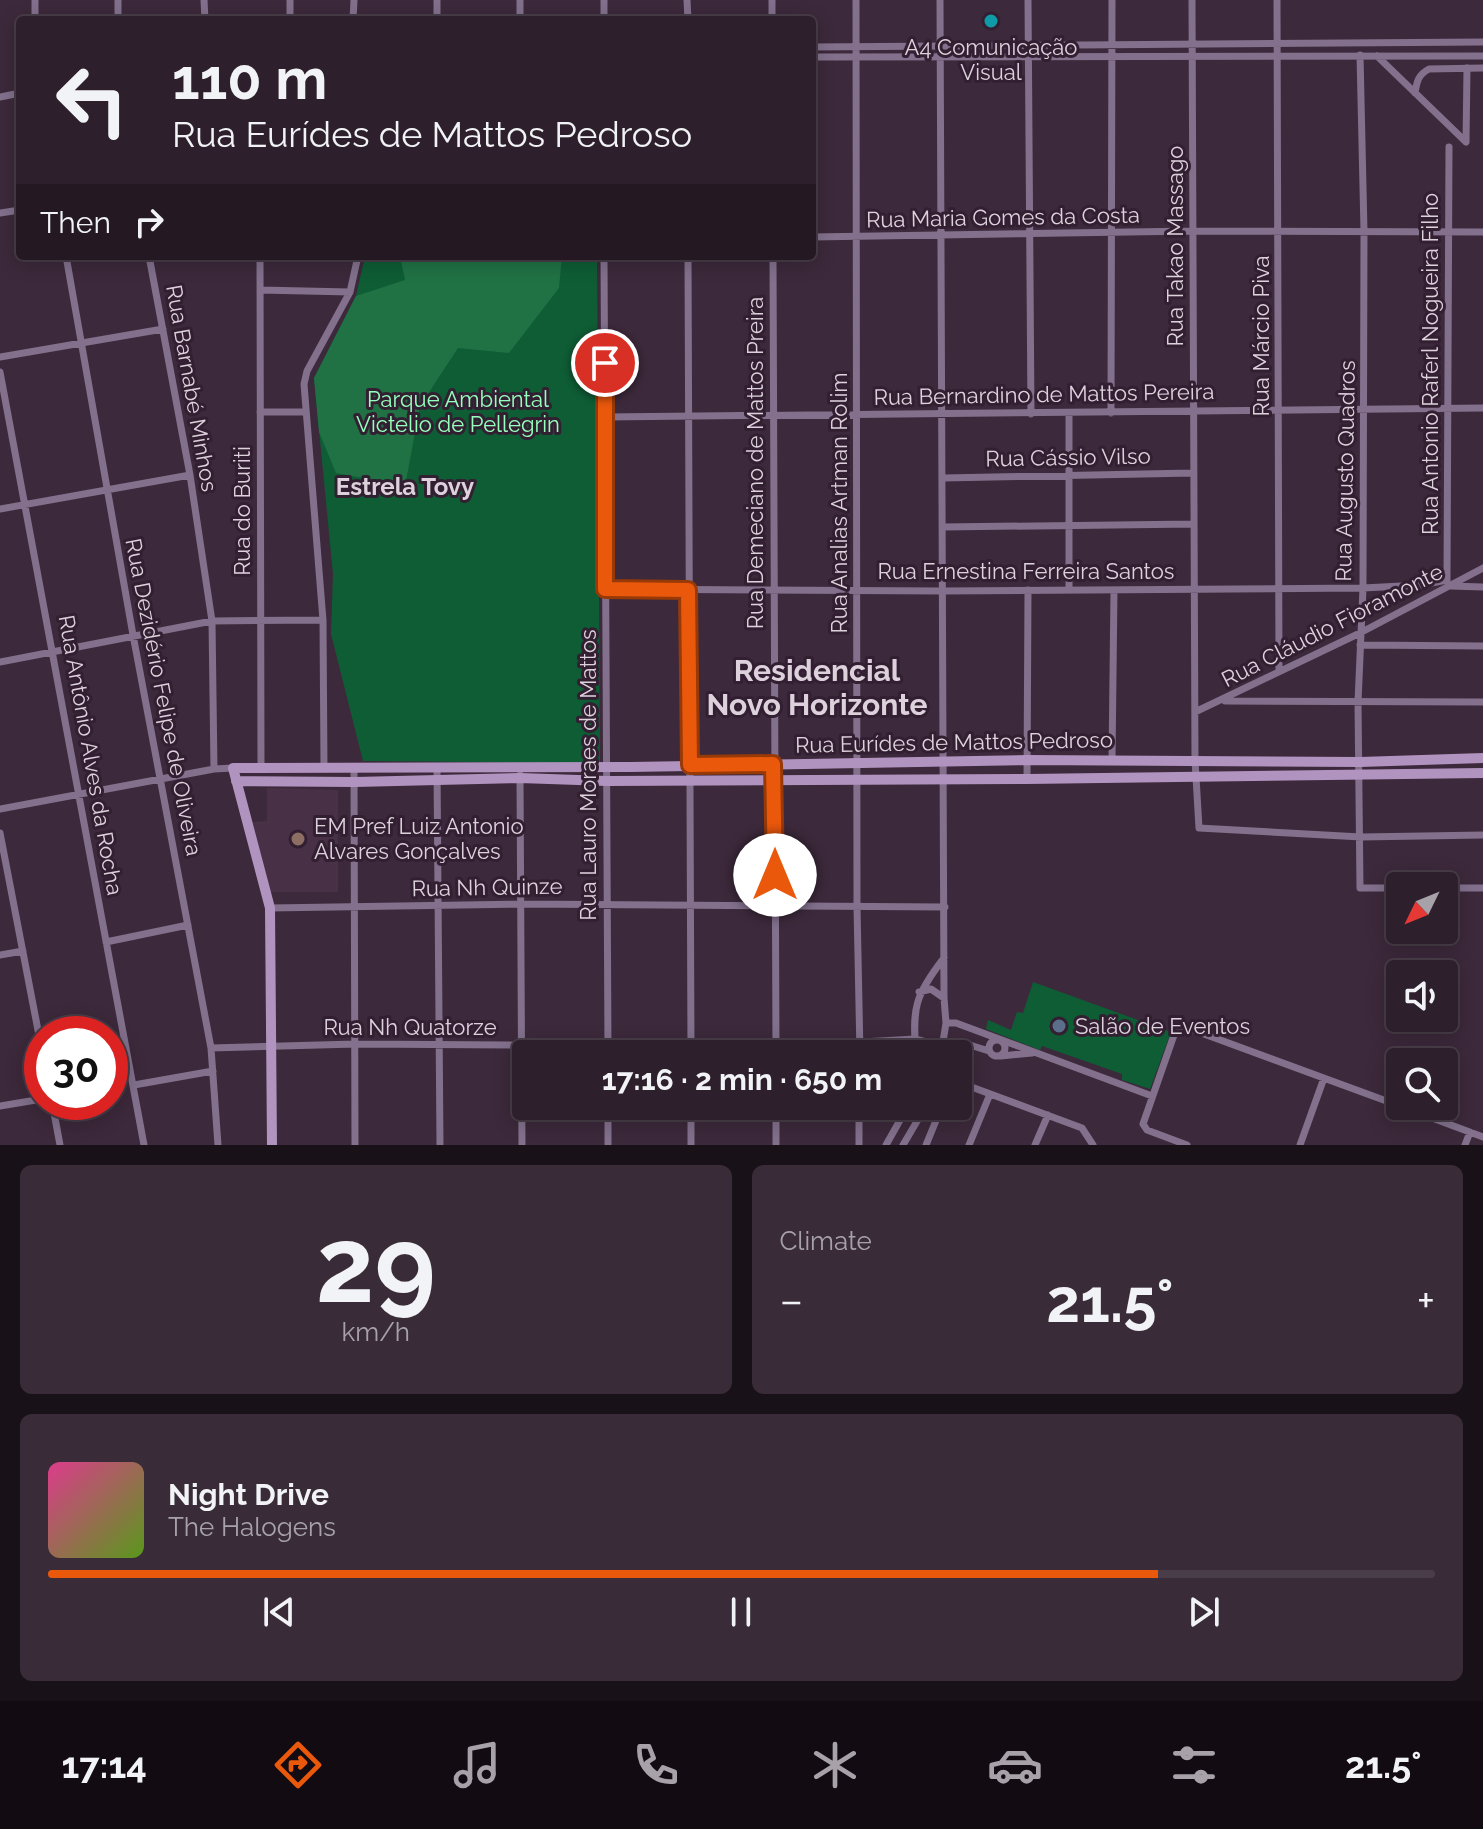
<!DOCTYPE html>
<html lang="en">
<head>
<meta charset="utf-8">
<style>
  body { margin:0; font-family:Raleway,sans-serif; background:#392c38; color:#f1f3f6; height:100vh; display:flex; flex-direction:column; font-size:30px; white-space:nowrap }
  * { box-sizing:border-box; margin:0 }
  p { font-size:26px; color:#a7a2a9 }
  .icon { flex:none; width:44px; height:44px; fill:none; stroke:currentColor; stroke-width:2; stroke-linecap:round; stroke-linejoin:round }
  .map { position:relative; height:1145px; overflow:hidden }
  .drawer { display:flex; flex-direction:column; gap:20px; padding:20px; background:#191118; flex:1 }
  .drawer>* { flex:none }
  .guide { position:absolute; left:16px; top:16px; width:800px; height:244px; border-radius:8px; box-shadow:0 4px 20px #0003,0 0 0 2px #483d48; background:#2d1f2c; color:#f1f3f6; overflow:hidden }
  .needle { width:52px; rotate:227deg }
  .buttons { position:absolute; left:1386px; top:872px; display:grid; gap:16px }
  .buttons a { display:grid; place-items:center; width:72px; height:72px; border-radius:8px; background:#2d1f2c; box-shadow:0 4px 20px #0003,0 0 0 2px #483d48; font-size:40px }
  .speed { position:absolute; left:24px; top:1016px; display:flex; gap:16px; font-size:40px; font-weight:700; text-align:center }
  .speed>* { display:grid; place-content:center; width:104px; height:104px; border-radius:50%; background:#2d1f2c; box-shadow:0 4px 20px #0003,0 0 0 2px #483d48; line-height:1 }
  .speed .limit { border:12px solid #d22; background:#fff; color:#111 }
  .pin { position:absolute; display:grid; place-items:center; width:68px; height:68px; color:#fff; margin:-34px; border:4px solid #fff; border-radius:50%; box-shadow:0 2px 8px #0007 }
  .me { position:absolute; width:88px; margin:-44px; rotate:0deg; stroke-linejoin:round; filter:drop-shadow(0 0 6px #0008) }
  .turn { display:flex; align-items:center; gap:28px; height:168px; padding:0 24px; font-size:36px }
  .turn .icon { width:104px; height:104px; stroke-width:2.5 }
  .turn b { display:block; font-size:56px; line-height:68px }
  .then { display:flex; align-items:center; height:76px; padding:0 24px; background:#0003; gap:16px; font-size:30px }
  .big { font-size:60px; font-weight:700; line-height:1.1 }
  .drawer .tile { flex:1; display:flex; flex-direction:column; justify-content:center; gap:12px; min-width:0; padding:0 28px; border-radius:12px; background:#392c38 }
  .drawer .dial { align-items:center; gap:0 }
  .dial b { font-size:104px; line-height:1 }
  .song { display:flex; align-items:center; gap:24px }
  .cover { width:96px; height:96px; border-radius:12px; background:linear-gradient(135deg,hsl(330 70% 55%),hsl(90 70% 35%)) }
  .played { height:8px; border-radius:4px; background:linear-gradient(90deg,#ea580c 80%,#483d48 80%) }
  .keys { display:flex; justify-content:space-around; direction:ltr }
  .heat { display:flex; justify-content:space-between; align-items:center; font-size:44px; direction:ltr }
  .drawer .tiles { flex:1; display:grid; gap:20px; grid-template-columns:1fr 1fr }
  .tile:last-child { grid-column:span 2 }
  .trip { position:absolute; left:512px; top:1040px; width:460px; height:80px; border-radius:8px; background:#2d1f2c; box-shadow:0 4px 20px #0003,0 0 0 2px #483d48; font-weight:700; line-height:80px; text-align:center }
  .dock { display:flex; height:128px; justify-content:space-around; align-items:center; background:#120c12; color:#a7a2a9 }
  .dock .icon { width:56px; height:56px }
  .dock .on { color:#ea580c }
  .dock b { font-size:36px; color:#f1f3f6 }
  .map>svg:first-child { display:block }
</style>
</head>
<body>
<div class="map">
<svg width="1483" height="1145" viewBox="0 0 1483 1145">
  <rect width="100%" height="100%" fill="#3c293b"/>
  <path fill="#483047" d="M267,788l71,2v102h-68l-18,-70 15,-1z"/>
  <path fill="#0e5d35" d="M365,256h232l3,507 -237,-2 -32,-127 2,-60 -19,-196 42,-82z
    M1033,982l138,50 -21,57 -28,-9v-6l-80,-28 -2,4 -54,-21 2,-9 23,10 6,-18 6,1z"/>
  <path fill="#207245" d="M400,256h162l-3,32 -50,65 -51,-5 -38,58 -15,80 -69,-13 -17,-41 -5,-54 42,-82 49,-16z"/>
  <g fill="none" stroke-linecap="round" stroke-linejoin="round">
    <path stroke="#82708c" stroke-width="7" d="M204,0l1,20
      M437,0v20
      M687,0l1,20
      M772,0v20
      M856,0l1,907 3,147
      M940,0l4,998 2,25 -5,31
      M1028,0l3,414
      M1192,0l3,760 4,68 162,9 122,-2
      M1277,0l2,671
      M35,20v-20
      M118,20v-20
      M290,20v-20
      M353,20l1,-20
      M520,20v-20
      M604,20v-20
      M812,47l671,-5
      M1360,55l4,176 -1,357 -5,114 2,186h40
      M1377,56l89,86
      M812,57l671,-1
      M1415,93c2,-12 3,-18 14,-24l54,-1
      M0,97l20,-4
      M1466,142l1,-74
      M0,213l20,-3
      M812,237l381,-6 290,1
      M66,256l67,379 78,413 7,97
      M149,256l41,219 22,146 2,148
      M260,256l1,510
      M604,256l4,798
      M688,256l3,798
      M773,256l3,798
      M260,290l90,2
      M0,357l163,-28
      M0,372l144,773
      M260,412h46
      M1111,413l1,-413
      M605,417l878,-9
      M943,478l250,-5
      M0,509l190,-34
      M943,527l251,-3
      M1447,580l2,-433
      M1450,586l33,1
      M605,589l338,2 420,-3 58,-3 26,-5
      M1069,590v-176
      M1360,645l123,1
      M0,662l212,-41 111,-1
      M1225,701l258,1
      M1195,712l165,-79 123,-65
      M1112,760l2,-170
      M324,767l-1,-147 -19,-236 3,-13 43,-79 8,-36
      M354,767l1,378
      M437,767l3,378
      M520,775l2,370
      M1027,779l1,-189
      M0,809l214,-40 19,-1
      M0,833l42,218
      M1444,888h39
      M270,908l252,-4 423,3
      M106,942l82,-17
      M0,955l23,-4
      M919,992l12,-3 13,9
      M946,1023h10l196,73
      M989 1048a8 8 0 1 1 16 0a8 8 0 1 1-16 0Z
      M211,1048l145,-4 420,3 139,-8 11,3h34l29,9
      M916,1054c-4,-46 -1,-59 28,-96
      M1001,1056l31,-3
      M958,1082l124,46 11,17
      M134,1085l79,-14
      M52,1102l8,43
      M0,1106l42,-7
      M776,1106v39
      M1400,1106l83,31
      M608,1145v-39
      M691,1145v-39
      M859,1145v-39
      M886,1145l22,-39
      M903,1145l23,-39
      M926,1145l16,-39
      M969,1145l21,-51
      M1035,1145l13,-30
      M1187,1145l-40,-15 -4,-6 31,-89 2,-5 9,-3 215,79
      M1300,1145l24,-67
      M1465,1145l5,-13"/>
    <path stroke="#b193bf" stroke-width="10" d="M236,781l119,1 165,-4 87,3 420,-2 456,-6
      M272,1145l-2,-237 -37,-140 397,-1 397,-7 333,2 123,-4"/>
  </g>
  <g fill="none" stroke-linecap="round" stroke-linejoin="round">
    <defs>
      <path id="route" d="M605,363v226l83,1 2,175 83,-1 2,111"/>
    </defs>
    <use href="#route" stroke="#983908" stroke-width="20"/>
    <use href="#route" stroke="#ea580c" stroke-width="14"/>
  </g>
  <circle fill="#0f9aa8" stroke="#321f31" stroke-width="3" cx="991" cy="21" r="8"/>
  <circle fill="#8d6e63" stroke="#321f31" stroke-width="3" cx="298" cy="839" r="8"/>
  <circle fill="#5c6f8a" stroke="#321f31" stroke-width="3" cx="1059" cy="1026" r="8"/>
  <g text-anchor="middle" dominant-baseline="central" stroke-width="6" stroke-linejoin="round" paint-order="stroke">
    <g font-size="22" fill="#ddd1dc" stroke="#321f31" text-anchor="start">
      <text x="991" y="47" text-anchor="middle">A4 Comunicação<tspan x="991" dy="25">Visual</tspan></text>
      <text x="314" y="826">EM Pref Luiz Antonio<tspan x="314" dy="25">Alvares Gonçalves</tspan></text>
      <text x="1075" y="1026">Salão de Eventos</text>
    </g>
    <g font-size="22" fill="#ddd1dc" stroke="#321f31">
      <text transform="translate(1003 217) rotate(-1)">Rua Maria Gomes da Costa</text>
      <text transform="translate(1175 246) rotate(-90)">Rua Takao Massago</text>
      <text transform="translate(1261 336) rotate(-90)">Rua Márcio Piva</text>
      <text transform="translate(1430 364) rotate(-90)">Rua Antonio Raferl Nogueira Filho</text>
      <text transform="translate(192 388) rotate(80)">Rua Barnabé Minhos</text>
      <text transform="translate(1044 394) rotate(-1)">Rua Bernardino de Mattos Pereira</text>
      <text transform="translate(1068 457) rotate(-1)">Rua Cássio Vilso</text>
      <text transform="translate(755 463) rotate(-90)">Rua Demeciano de Mattos Preira</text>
      <text transform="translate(1345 471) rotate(-89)">Rua Augusto Quadros</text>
      <text transform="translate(839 503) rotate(-90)">Rua Analias Artman Rolim</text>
      <text transform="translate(242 511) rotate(-90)">Rua do Buriti</text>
      <text x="1026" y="571">Rua Ernestina Ferreira Santos</text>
      <text transform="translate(1332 625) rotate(-27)">Rua Cláudio Fioramonte</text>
      <text transform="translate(164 697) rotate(79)">Rua Dezidério Felipe de Oliveira</text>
      <text transform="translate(954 742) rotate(-1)">Rua Eurídes de Mattos Pedroso</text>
      <text transform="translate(91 755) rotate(80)">Rua Antônio Alves da Rocha</text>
      <text transform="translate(588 775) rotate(-90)">Rua Lauro Moraes de Mattos</text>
      <text transform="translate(487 887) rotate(-1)">Rua Nh Quinze</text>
      <text x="410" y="1027">Rua Nh Quatorze</text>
    </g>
    <g font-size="22" fill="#95ffbb" stroke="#321f31">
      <text x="458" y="399">Parque Ambiental<tspan x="458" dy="25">Victelio de Pellegrin</tspan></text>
    </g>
    <g font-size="24" font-weight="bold" fill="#ddd1dc" stroke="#321f31">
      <text x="405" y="486">Estrela Tovy</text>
    </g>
    <g font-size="30" font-weight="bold" fill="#ddd1dc" stroke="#321f31">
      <text x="817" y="670">Residencial<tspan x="817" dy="34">Novo Horizonte</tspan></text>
    </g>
  </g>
</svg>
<div class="buttons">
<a><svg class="needle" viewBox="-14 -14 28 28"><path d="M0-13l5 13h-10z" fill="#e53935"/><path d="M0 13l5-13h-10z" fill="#a7a2a9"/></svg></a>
<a><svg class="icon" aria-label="sound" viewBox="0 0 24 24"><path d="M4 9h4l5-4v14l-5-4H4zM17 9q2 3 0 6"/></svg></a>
<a><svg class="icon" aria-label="search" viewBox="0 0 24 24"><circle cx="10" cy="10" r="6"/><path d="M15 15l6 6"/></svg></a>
</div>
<div class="speed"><div class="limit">30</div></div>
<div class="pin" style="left:605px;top:363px;background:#d93025"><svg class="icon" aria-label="arrive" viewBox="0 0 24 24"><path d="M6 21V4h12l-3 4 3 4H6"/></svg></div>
<svg class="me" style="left:775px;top:875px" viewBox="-20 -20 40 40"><circle r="19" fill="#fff"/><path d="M0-13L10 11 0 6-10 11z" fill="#ea580c"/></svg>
<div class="trip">17:16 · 2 min · 650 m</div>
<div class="guide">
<div class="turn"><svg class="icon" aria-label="left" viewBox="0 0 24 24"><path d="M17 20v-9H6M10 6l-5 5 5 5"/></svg><div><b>110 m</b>Rua Eurídes de Mattos Pedroso</div></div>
<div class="then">Then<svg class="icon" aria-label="right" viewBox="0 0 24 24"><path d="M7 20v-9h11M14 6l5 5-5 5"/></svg></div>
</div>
</div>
<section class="drawer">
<div class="tiles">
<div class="tile dial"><b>29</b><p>km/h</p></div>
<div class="tile"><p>Climate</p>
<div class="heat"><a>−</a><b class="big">21.5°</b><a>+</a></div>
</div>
<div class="tile">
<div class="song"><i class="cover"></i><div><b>Night Drive</b><p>The Halogens</p></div></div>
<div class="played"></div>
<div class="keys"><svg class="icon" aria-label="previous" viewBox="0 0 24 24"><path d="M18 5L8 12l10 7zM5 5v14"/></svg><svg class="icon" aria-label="pause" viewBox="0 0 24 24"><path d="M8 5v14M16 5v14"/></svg><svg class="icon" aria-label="next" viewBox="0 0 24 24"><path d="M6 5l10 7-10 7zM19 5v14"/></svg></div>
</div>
</div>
</section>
<nav class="dock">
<b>17:14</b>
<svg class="icon on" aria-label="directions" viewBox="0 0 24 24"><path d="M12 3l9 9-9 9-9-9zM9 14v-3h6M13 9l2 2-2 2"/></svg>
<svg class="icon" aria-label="music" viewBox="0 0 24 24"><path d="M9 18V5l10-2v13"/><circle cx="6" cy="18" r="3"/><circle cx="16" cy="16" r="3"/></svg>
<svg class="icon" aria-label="phone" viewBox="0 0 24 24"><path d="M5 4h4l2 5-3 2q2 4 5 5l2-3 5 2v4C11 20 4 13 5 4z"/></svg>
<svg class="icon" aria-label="climate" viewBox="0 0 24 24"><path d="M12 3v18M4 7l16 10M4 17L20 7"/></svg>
<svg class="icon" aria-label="car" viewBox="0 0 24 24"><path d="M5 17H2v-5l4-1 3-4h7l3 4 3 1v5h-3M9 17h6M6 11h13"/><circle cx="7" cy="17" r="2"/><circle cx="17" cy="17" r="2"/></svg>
<svg class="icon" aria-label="filters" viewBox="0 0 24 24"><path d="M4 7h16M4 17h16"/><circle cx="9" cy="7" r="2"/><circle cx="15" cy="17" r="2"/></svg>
<b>21.5°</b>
</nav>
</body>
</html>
